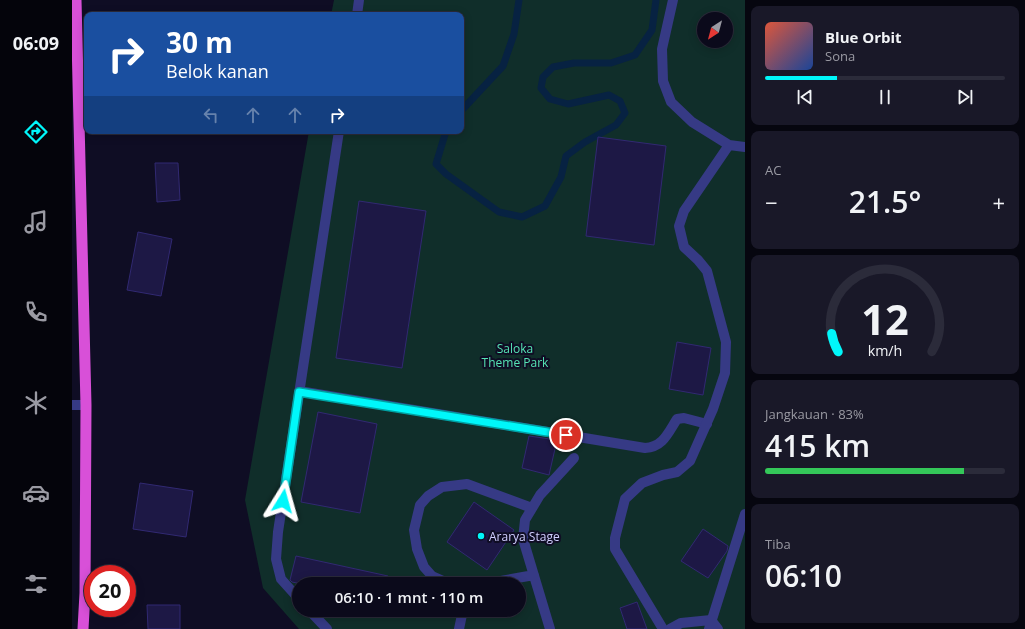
<!DOCTYPE html>
<html lang="id">
<head>
<meta charset="utf-8">
<style>
  body { margin:0; font-family:"Open Sans",sans-serif; background:#191828; color:#f1f3f6; height:100vh; display:flex; flex-direction:column; font-size:15px; white-space:nowrap }
  * { box-sizing:border-box; margin:0 }
  p { font-size:13px; color:#9a9aa3 }
  .icon { flex:none; width:22px; height:22px; fill:none; stroke:currentColor; stroke-width:2; stroke-linecap:round; stroke-linejoin:round }
  .map { position:relative; flex:1; overflow:hidden }
  .drawer { display:flex; flex-direction:column; gap:6px; padding:6px; background:#06060f; width:280px }
  .drawer>* { flex:none }
  .hud { position:absolute; left:12px; top:12px; width:380px; height:122px; border-radius:8px; box-shadow:0 2px 10px #0003,0 0 0 1px #2b2b3a; background:#1a4fa0; color:#fff; overflow:hidden }
  .needle { width:26px; rotate:216deg }
  .controls { position:absolute; left:625px; top:12px; display:grid; gap:8px }
  .controls a { display:grid; place-items:center; width:36px; height:36px; border-radius:50%; background:#0b0a1b; box-shadow:0 2px 10px #0003,0 0 0 1px #2b2b3a; font-size:20px }
  .speed { position:absolute; left:12px; top:565px; display:flex; gap:8px; font-size:20px; font-weight:700; text-align:center }
  .speed>* { display:grid; place-content:center; width:52px; height:52px; border-radius:50%; background:#0b0a1b; box-shadow:0 2px 10px #0003,0 0 0 1px #2b2b3a; line-height:1 }
  .speed .limit { border:6px solid #d22; background:#fff; color:#111 }
  .pin { position:absolute; display:grid; place-items:center; width:34px; height:34px; color:#fff; margin:-17px; border:2px solid #fff; border-radius:50%; box-shadow:0 1px 4px #0007 }
  .me { position:absolute; width:44px; margin:-22px; rotate:8deg; stroke-linejoin:round; filter:drop-shadow(0 0 3px #0008) }
  .turn { display:flex; align-items:center; gap:14px; height:84px; padding:0 16px; font-size:18px }
  .turn .icon { width:52px; height:52px; stroke-width:2.5 }
  .turn b { display:block; font-size:28px; line-height:34px }
  .lanes { display:flex; align-items:center; height:38px; padding:0 16px; background:#0003; justify-content:center; gap:20px; direction:ltr }
  .lanes .off { opacity:.35 }
  .big { font-size:30px; font-weight:600; line-height:1.1 }
  .drawer .tile { flex:1; display:flex; flex-direction:column; justify-content:center; gap:6px; min-width:0; padding:0 14px; border-radius:8px; background:#191828 }
  .drawer .dial { align-items:center; gap:0 }
  .dial svg { height:104px; overflow:visible; fill:none; stroke:#2b2b3a; stroke-width:7; stroke-linecap:round; text-anchor:middle }
  .dial text { fill:#f1f3f6; stroke:none }
  .song { display:flex; align-items:center; gap:12px }
  .cover { width:48px; height:48px; border-radius:6px; background:linear-gradient(135deg,hsl(10 70% 55%),hsl(220 70% 35%)) }
  .played { height:4px; border-radius:2px; background:linear-gradient(90deg,#00f7fa 30%,#2b2b3a 30%) }
  .keys { display:flex; justify-content:space-around; direction:ltr }
  .heat { display:flex; justify-content:space-between; align-items:center; font-size:22px; direction:ltr }
  .charge { height:6px; border-radius:3px; background:linear-gradient(90deg,#34c759 83%,#2b2b3a 0) }
  .trip { position:absolute; left:220px; top:577px; width:234px; height:40px; border-radius:20px; background:#0b0a1b; box-shadow:0 2px 10px #0003,0 0 0 1px #2b2b3a; font-weight:600; line-height:40px; text-align:center }
  main { display:flex; flex:1; min-height:0 }
  .dock { display:flex; flex-direction:column; width:72px; justify-content:space-around; align-items:center; background:#04040b; color:#9a9aa3 }
  .dock .icon { width:28px; height:28px }
  .dock .selected { color:#00f7fa }
  .dock b { font-size:18px; color:#f1f3f6 }
  .map>svg:first-child { display:block }
</style>
</head>
<body>
<main>
<nav class="dock">
<b>06:09</b>
<svg class="icon selected" aria-label="directions" viewBox="0 0 24 24"><path d="M12 3l9 9-9 9-9-9zM9 14v-3h6M13 9l2 2-2 2"/></svg>
<svg class="icon" aria-label="music" viewBox="0 0 24 24"><path d="M9 18V5l10-2v13"/><circle cx="6" cy="18" r="3"/><circle cx="16" cy="16" r="3"/></svg>
<svg class="icon" aria-label="phone" viewBox="0 0 24 24"><path d="M5 4h4l2 5-3 2q2 4 5 5l2-3 5 2v4C11 20 4 13 5 4z"/></svg>
<svg class="icon" aria-label="climate" viewBox="0 0 24 24"><path d="M12 3v18M4 7l16 10M4 17L20 7"/></svg>
<svg class="icon" aria-label="car" viewBox="0 0 24 24"><path d="M5 17H2v-5l4-1 3-4h7l3 4 3 1v5h-3M9 17h6M6 11h13"/><circle cx="7" cy="17" r="2"/><circle cx="17" cy="17" r="2"/></svg>
<svg class="icon" aria-label="filters" viewBox="0 0 24 24"><path d="M4 7h16M4 17h16"/><circle cx="9" cy="7" r="2"/><circle cx="15" cy="17" r="2"/></svg>
</nav>
<div class="map">
<svg width="673" height="629" viewBox="0 0 673 629">
  <rect width="100%" height="100%" fill="#0f0d24"/>
  <path fill="#102e2a" fill-rule="evenodd" d="M262,0h411v629h-446l-36,-41 -18,-88 64,-369h152v-116h-130zM632,19h22v22h-22zM227,584h220v26h-220z"/>
  <g fill="none" stroke-linecap="round" stroke-linejoin="round">
    <path stroke="#072242" stroke-width="7" d="M389,111l42,-45 11,-32 5,-34
      M374,131l-10,33 10,10 53,38 23,5 23,-11 16,-29 5,-21 19,-14 31,-17 9,-12 -5,-12 -11,-6 -41,9 -18,-5 -9,-11 2,-11 10,-10 21,-4h37l24,-8 17,-25 4,-30"/>
  </g>
  <path fill="#1d1845" stroke="#312972" d="M526,137l68,9 -12,99 -68,-9z
    M83,163h23l2,37 -23,2z
    M287,201l67,10 -24,157 -66,-10z
    M66,232l34,7 -11,57 -34,-6z
    M605,342l34,6 -8,47 -34,-6z
    M246,412l59,12 -17,89 -59,-11z
    M457,436l28,4 -8,35 -27,-7z
    M68,483l53,8 -7,46 -53,-8z
    M402,502l40,28 -27,40 -40,-28z
    M631,529l25,17 -1,5 -19,27 -27,-17z
    M224,556l92,20 -1,8h-85l-10,-2 -2,-2z
    M565,602l10,27h-20l-7,-21z
    M75,605h33v24h-32z"/>
  <g fill="none" stroke-linecap="round" stroke-linejoin="round">
    <path stroke="#363a85" stroke-width="10" d="M285,15l2,-15
      M227,391l346,57c18,-1 23,-15 32,-29l7,-1 23,6
      M378,584l-18,-8 -8,-9 -7,-18 -3,-19 6,-25 8,-9 14,-9 25,-3 65,24
      M412,584l50,-9
      M227,599l-18,-20 -5,-20 2,-27 61,-401
      M237,610l18,19
      M387,629l4,-19
      M478,629l-27,-90 2,-19 15,-25 34,-37
      M598,629l11,-6 30,-3 7,9
      M637,629l36,-115"/>
    <path stroke="#363a85" stroke-width="10" d="M601,0l-11,49 1,32 8,21 21,20 37,23 16,2
      M591,629l-48,-80v-11l10,-39 17,-16 21,-8 14,-3 13,-11 23,-52 12,-36 1,-31 -19,-71 -9,-11 -14,-13 -5,-21 5,-15 45,-66"/>
    <path stroke="#363a85" stroke-width="10" d="M0,405h14"/>
    <path stroke="#d850d8" stroke-width="11" d="M4,0l10,405 -1,188 -2,36"/>
  </g>
  <g fill="none" stroke-linecap="round" stroke-linejoin="round">
    <defs>
      <path id="route" d="M211,501l16,-109 267,43"/>
    </defs>
    <use href="#route" stroke="#00a1a2" stroke-width="10"/>
    <use href="#route" stroke="#00f7fa" stroke-width="7"/>
  </g>
  <circle fill="#00f7fa" stroke="#0f0d24" stroke-width="1.5" cx="409" cy="536" r="4"/>
  <g text-anchor="middle" dominant-baseline="central" stroke-width="4" stroke-linejoin="round" paint-order="stroke">
    <g font-size="12" fill="#56e4b4" stroke="#0f0d24">
      <text x="443" y="348">Saloka<tspan x="443" dy="14">Theme Park</tspan></text>
    </g>
    <g font-size="12" fill="#d1cfff" stroke="#0f0d24" text-anchor="start">
      <text x="417" y="536">Ararya Stage</text>
    </g>
  </g>
</svg>
<div class="controls">
<a><svg class="needle" viewBox="-14 -14 28 28"><path d="M0-13l5 13h-10z" fill="#e53935"/><path d="M0 13l5-13h-10z" fill="#9a9aa3"/></svg></a>
</div>
<div class="speed"><div class="limit">20</div></div>
<div class="pin" style="left:494px;top:435px;background:#d93025"><svg class="icon" aria-label="arrive" viewBox="0 0 24 24"><path d="M6 21V4h12l-3 4 3 4H6"/></svg></div>
<svg class="me" style="left:211px;top:501px" viewBox="-20 -20 40 40"><path d="M0-17L14 15 0 8-14 15z" fill="#00f7fa" stroke="#fff" stroke-width="4"/></svg>
<div class="trip">06:10 · 1 mnt · 110 m</div>
<div class="hud">
<div class="turn"><svg class="icon" aria-label="right" viewBox="0 0 24 24"><path d="M7 20v-9h11M14 6l5 5-5 5"/></svg><div><b>30 m</b>Belok kanan</div></div>
<div class="lanes"><svg class="icon off" aria-label="left" viewBox="0 0 24 24"><path d="M17 20v-9H6M10 6l-5 5 5 5"/></svg><svg class="icon off" aria-label="ahead" viewBox="0 0 24 24"><path d="M12 20V5M6 11l6-6 6 6"/></svg><svg class="icon off" aria-label="ahead" viewBox="0 0 24 24"><path d="M12 20V5M6 11l6-6 6 6"/></svg><svg class="icon" aria-label="right" viewBox="0 0 24 24"><path d="M7 20v-9h11M14 6l5 5-5 5"/></svg></div>
</div>
</div>
<section class="drawer">
<div class="tile">
<div class="song"><i class="cover"></i><div><b>Blue Orbit</b><p>Sona</p></div></div>
<div class="played"></div>
<div class="keys"><svg class="icon" aria-label="previous" viewBox="0 0 24 24"><path d="M18 5L8 12l10 7zM5 5v14"/></svg><svg class="icon" aria-label="pause" viewBox="0 0 24 24"><path d="M8 5v14M16 5v14"/></svg><svg class="icon" aria-label="next" viewBox="0 0 24 24"><path d="M6 5l10 7-10 7zM19 5v14"/></svg></div>
</div>
<div class="tile"><p>AC</p>
<div class="heat"><a>−</a><b class="big">21.5°</b><a>+</a></div>
</div>
<div class="tile dial"><svg viewBox="0 0 100 80">
<path d="M14 69A42 42 0 1 1 86 69"/>
<path d="M14 69A42 42 0 0 1 9 55" stroke="#00f7fa"/>
<text x="50" y="56" font-size="32" font-weight="700">12</text>
<text x="50" y="72" font-size="11">km/h</text>
</svg></div>
<div class="tile"><p>Jangkauan · 83%</p><b class="big">415 km</b><div class="charge"></div></div>
<div class="tile"><p>Tiba</p><b class="big">06:10</b></div>
</section>
</main>
</body>
</html>
